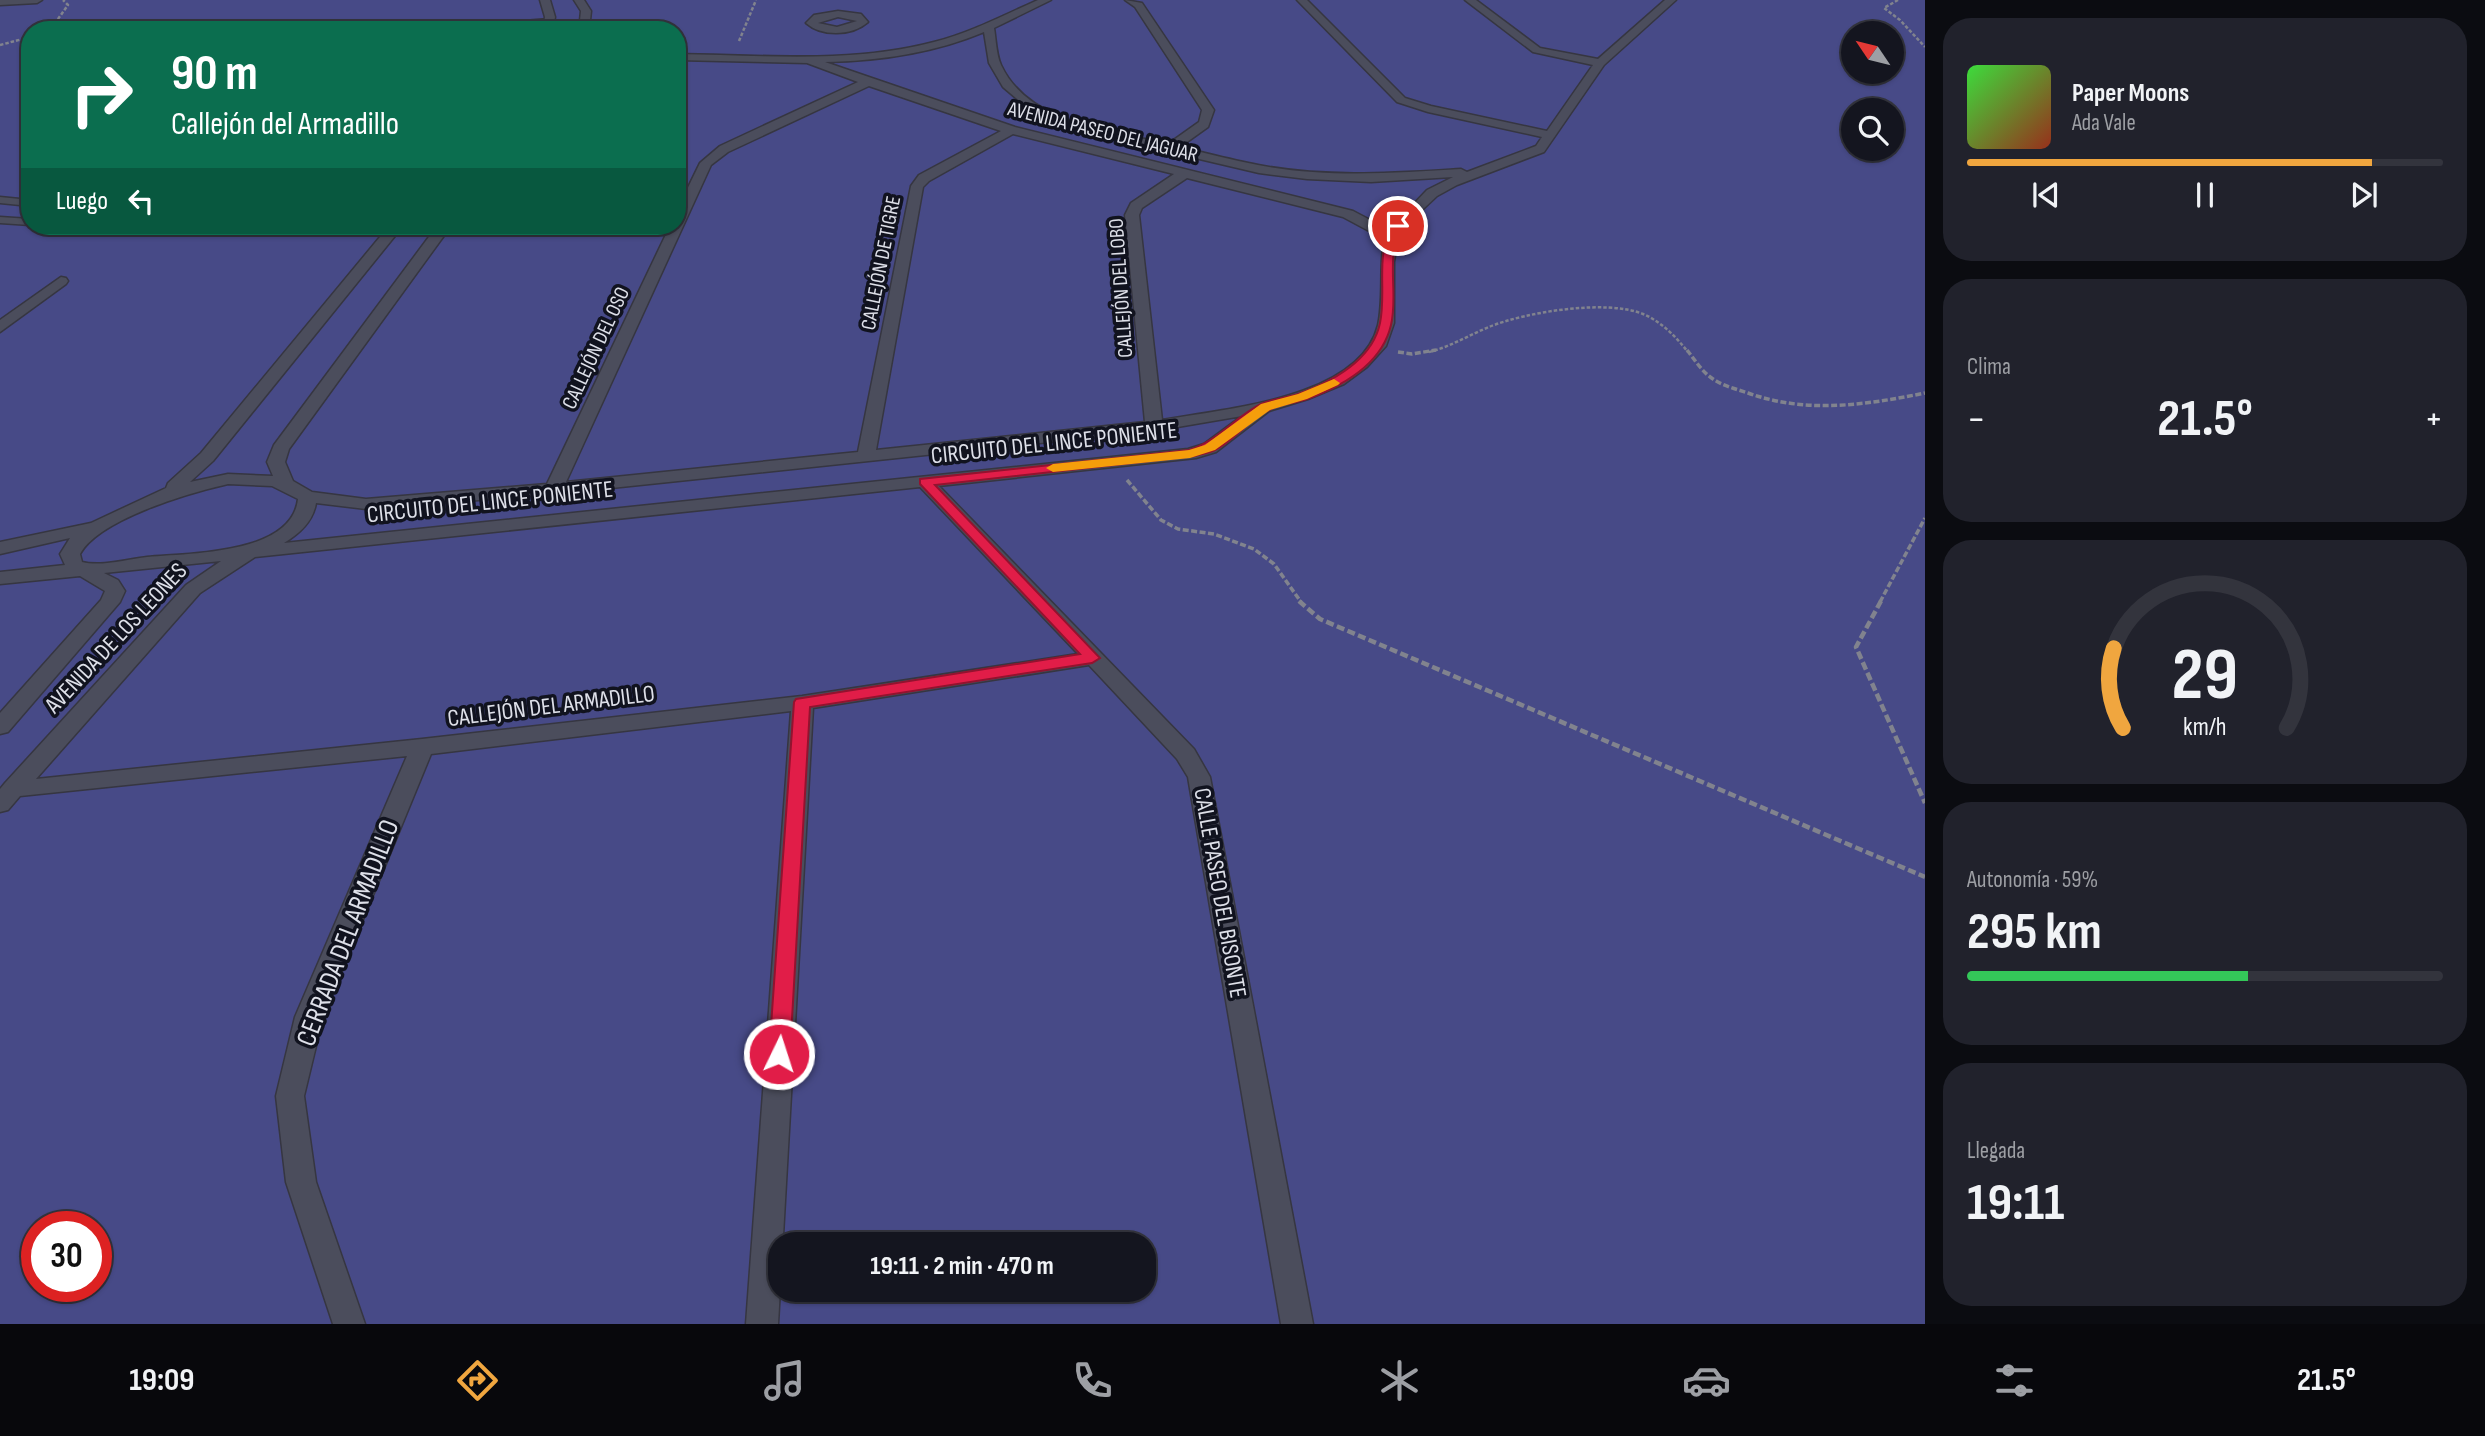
<!DOCTYPE html>
<html lang="es">
<head>
<meta charset="utf-8">
<style>
  body { margin:0; font-family:"Sofia Sans Condensed",sans-serif; background:#21222c; color:#f1f3f6; height:100vh; display:flex; flex-direction:column; font-size:26px; white-space:nowrap }
  * { box-sizing:border-box; margin:0 }
  p { font-size:23px; color:#9d9fa4 }
  .icon { flex:none; width:38px; height:38px; fill:none; stroke:currentColor; stroke-width:2; stroke-linecap:round; stroke-linejoin:round }
  .map { position:relative; flex:1; overflow:hidden }
  .panel { display:flex; flex-direction:column; gap:18px; padding:18px; background:#0b0c11; width:560px }
  .panel>* { flex:none }
  .hud { position:absolute; left:21px; top:21px; width:665px; height:214px; border-radius:28px; box-shadow:0 2px 5px #0004,0 0 0 2px #33343d; background:#0b6e4f; color:#fff; overflow:hidden }
  .needle { width:46px; rotate:305deg }
  .fabs { position:absolute; left:1841px; top:21px; display:grid; gap:14px }
  .fabs a { display:grid; place-items:center; width:63px; height:63px; border-radius:50%; background:#14151f; box-shadow:0 2px 5px #0004,0 0 0 2px #33343d; font-size:35px }
  .speed { position:absolute; left:21px; top:1211px; display:flex; gap:14px; font-size:35px; font-weight:700; text-align:center }
  .speed>* { display:grid; place-content:center; width:91px; height:91px; border-radius:50%; background:#14151f; box-shadow:0 2px 5px #0004,0 0 0 2px #33343d; line-height:1 }
  .speed .limit { border:10px solid #d22; background:#fff; color:#111 }
  .pin { position:absolute; display:grid; place-items:center; width:60px; height:60px; color:#fff; margin:-30px; border:4px solid #fff; border-radius:50%; box-shadow:0 2px 7px #0007 }
  .me { position:absolute; width:77px; margin:-38px; rotate:4deg; stroke-linejoin:round; filter:drop-shadow(0 0 5px #0008) }
  .turn { display:flex; align-items:center; gap:24px; height:147px; padding:0 35px; font-size:32px }
  .turn .icon { width:91px; height:91px; stroke-width:2.5 }
  .turn b { display:block; font-size:49px; line-height:60px }
  .then { display:flex; align-items:center; height:66px; padding:0 35px; background:#0003; gap:14px; font-size:26px }
  .big { font-size:52px; font-weight:700; line-height:1.1 }
  .panel .tile { flex:1; display:flex; flex-direction:column; justify-content:center; gap:10px; min-width:0; padding:0 24px; border-radius:28px; background:#21222c }
  .panel .dial { align-items:center; gap:0 }
  .dial svg { height:182px; overflow:visible; fill:none; stroke:#33343d; stroke-width:7; stroke-linecap:round; text-anchor:middle }
  .dial text { fill:#f1f3f6; stroke:none }
  .song { display:flex; align-items:center; gap:21px }
  .cover { width:84px; height:84px; border-radius:10px; background:linear-gradient(135deg,hsl(120 70% 55%),hsl(10 70% 35%)) }
  .played { height:7px; border-radius:4px; background:linear-gradient(90deg,#f0a63f 85%,#33343d 85%) }
  .keys { display:flex; justify-content:space-around; direction:ltr }
  .heat { display:flex; justify-content:space-between; align-items:center; font-size:38px; direction:ltr }
  .charge { height:10px; border-radius:5px; background:linear-gradient(90deg,#34c759 59%,#33343d 0) }
  .trip { position:absolute; left:768px; top:1232px; width:388px; height:70px; border-radius:28px; background:#14151f; box-shadow:0 2px 5px #0004,0 0 0 2px #33343d; font-weight:700; line-height:70px; text-align:center }
  .dock { display:flex; height:112px; justify-content:space-around; align-items:center; background:#08080c; color:#9d9fa4 }
  .dock .icon { width:49px; height:49px }
  .dock .selected { color:#f0a63f }
  .dock b { font-size:32px; color:#f1f3f6 }
  main { display:flex; flex:1; min-height:0 }
  .map>svg:first-child { display:block }
</style>
</head>
<body>
<main>
<div class="map">
<svg width="1925" height="1324" viewBox="0 0 1925 1324">
  <rect width="100%" height="100%" fill="#1a1c29"/>
  <path fill="#474a87" fill-rule="evenodd" d="M0,0h1925v1324h-1925zM30,30h647v196h-647zM1853,33h39v39h-39zM1853,110h39v39h-39zM37,1227h59v59h-59zM780,1244h364v46h-364z"/>
  <g fill="none" stroke-linecap="round" stroke-linejoin="round">
    <defs>
      <path id="lane" d="M549,19l2,3 -70,8 18,-7z
        M0,197l30,3v6l-30,-3z
        M0,217l30,2v6l-30,-2z"/>
      <path id="street" d="M0,0h42l-5,3 -37,2z
        M540,0h10l5,17 -2,13h-10l2,-13z
        M574,0h10l7,11 -2,19h-10l2,-19z
        M1038,0h13l-57,28c2,11 2,26 7,37 28,60 111,66 167,79l31,-22 3,-12 -67,-103 -10,-7 17,3 72,107 -6,17 -28,20c26,6 52,13 78,18 67,13 135,8 203,4l6,3 69,-26 6,-9 -114,-25 -31,-10 -100,-102h10l98,98 26,8 116,25 46,-66 -60,-13 -68,-52h11l64,48 58,11 67,-59h11l-72,65 -60,87 -87,33 -20,11 -34,32 -5,9 -4,25v61l-8,23 -19,21 -23,17 -36,15 -39,12 -53,41 -20,6 -257,28 255,263 16,28 103,547h-32l-93,-547 -11,-18 -88,-94 -276,43 -35,616h-32l45,-613 -360,43 -108,263 -19,79 12,86 49,142h-32l-47,-142 -10,-86 19,-79 112,-261 -387,40 -12,14 -8,2v-23l5,-6 181,-198 35,-24 -117,12 14,7 7,11 -5,11 -112,130 -8,2v-21l101,-113 4,-9 -25,-15 -80,8v-12l65,-7 -5,-11 10,-16 -70,16v-12l91,-19 75,-35 2,-5 33,-30 188,-227h14l-190,235 -23,21 38,-8 45,2 -6,-14 7,-17 163,-219h14l-162,223 -4,13 8,19 19,11 54,7 181,-15 123,-258h7v-16l23,-47 20,-17 138,-64 -51,-19 -130,-3v-6c85,1 174,10 257,-12 36,-9 70,-27 104,-42zM984,32l5,31 14,24 26,22 34,18 196,46 48,6 64,3 82,-5 -26,13 -38,40 -36,-19 -338,-84 -190,-65c54,-1 109,-9 159,-30zM869,86l132,45 -82,44 -8,11 -53,266 -292,30 145,-317 17,-13zM1013,134l161,40 -43,29 -6,12 20,207 -269,28 47,-263 6,-6zM1187,178l156,39 41,22c-5,27 0,61 -6,86 -18,74 -155,84 -216,95l-23,-205 3,-7zM1242,416l-38,28 -16,5 -904,94c15,-9 29,-21 32,-40l50,6 188,-15 600,-63zM228,484l44,2 26,13c-6,56 -110,54 -151,58 -19,2 -46,10 -65,5l-2,-8c19,-35 109,-61 148,-70zM920,487l158,167 -276,42 -380,43 -386,40 164,-186 55,-36z
        M838,11l23,3 7,8c-16,14 -46,15 -62,1l8,-8zM838,17l19,4 -20,6 -19,-4z
        M61,277l5,1 2,3 -2,3 -66,48v-12z"/>
    </defs>
    <use href="#lane" stroke="#363641" stroke-width="3"/>
    <use href="#street" stroke="#363641" stroke-width="3"/>
    <path stroke="#81838e" stroke-width="2.5" stroke-dasharray="3.5 2" stroke-linecap="butt" d="M1898,0l-14,8 16,12 25,27
      M46,30l7,-4 15,-21 -5,-5
      M739,41l17,-41
      M0,45l30,-8
      M1429,352c21,-5 40,-17 60,-25 36,-15 118,-28 154,-13 19,8 33,23 45,38"/>
    <path stroke="#81838e" stroke-width="3.5" stroke-dasharray="6 2.5" stroke-linecap="butt" d="M1687,350c8,10 15,22 26,29 10,7 23,10 35,14 59,21 117,12 177,0
      M1398,352l14,2 24,-4
      M1127,480l34,40 17,9 36,5 40,15 20,15 27,38
      M1880,602l45,-84"/>
    <path stroke="#81838e" stroke-width="4.5" stroke-dasharray="8 3.5" stroke-linecap="butt" d="M1299,601l21,18 605,258
      M1881,601l-25,46 69,156"/>
    <use href="#lane" fill="#4b4d5c" fill-rule="evenodd"/>
    <use href="#street" fill="#4b4d5c" fill-rule="evenodd"/>
  </g>
  <path fill="#e11d48" stroke="#92132f" stroke-width="2" d="M1394,224l9,2c-19,30 -4,66 -12,99 -9,39 -48,61 -84,74 -12,4 -25,5 -36,10 -21,9 -36,31 -56,41 -6,3 -14,4 -20,6l-260,29 165,173 -8,5 -282,44 -20,347 -3,6 -8,3 -7,-3 -3,-6 25,-352 2,-3 284,-45 -160,-170v-5l269,-29c29,-9 46,-33 72,-46 11,-5 25,-6 37,-10 33,-12 74,-33 82,-71 7,-34 -6,-69 14,-99z"/>
  <path fill="#f59e0b" d="M1334,379l6,4 -2,2 -31,14 -37,11 -55,40 -25,8 -137,14 -7,-4 7,-4 136,-14 16,-5 56,-41 37,-10z"/>
  <g text-anchor="middle" dominant-baseline="central" stroke-width="7" stroke-linejoin="round" paint-order="stroke">
    <g font-size="21" fill="#dee0e9" stroke="#11131f">
      <text transform="translate(1103 132) rotate(14)">AVENIDA PASEO DEL JAGUAR</text>
      <text transform="translate(881 263) rotate(-79)">CALLEJÓN DE TIGRE</text>
      <text transform="translate(1121 288) rotate(-94)">CALLEJÓN DEL LOBO</text>
      <text transform="translate(596 348) rotate(-65)">CALLEJÓN DEL OSO</text>
    </g>
    <g font-size="24" fill="#dee0e9" stroke="#11131f">
      <text transform="translate(1054 443) rotate(-6)">CIRCUITO DEL LINCE PONIENTE</text>
      <text transform="translate(490 502) rotate(-6)">CIRCUITO DEL LINCE PONIENTE</text>
      <text transform="translate(116 638) rotate(-47)">AVENIDA DE LOS LEONES</text>
      <text transform="translate(551 706) rotate(-7)">CALLEJÓN DEL ARMADILLO</text>
      <text transform="translate(1220 893) rotate(80)">CALLE PASEO DEL BISONTE</text>
    </g>
    <g font-size="28" fill="#dee0e9" stroke="#11131f">
      <text transform="translate(348 933) rotate(-69)">CERRADA DEL ARMADILLO</text>
    </g>
  </g>
</svg>
<div class="fabs">
<a><svg class="needle" viewBox="-14 -14 28 28"><path d="M0-13l5 13h-10z" fill="#e53935"/><path d="M0 13l5-13h-10z" fill="#9d9fa4"/></svg></a>
<a><svg class="icon" aria-label="search" viewBox="0 0 24 24"><circle cx="10" cy="10" r="6"/><path d="M15 15l6 6"/></svg></a>
</div>
<div class="speed"><div class="limit">30</div></div>
<div class="pin" style="left:1398px;top:226px;background:#d93025"><svg class="icon" aria-label="arrive" viewBox="0 0 24 24"><path d="M6 21V4h12l-3 4 3 4H6"/></svg></div>
<svg class="me" style="left:779px;top:1054px" viewBox="-20 -20 40 40"><circle r="17" fill="#e11d48" stroke="#fff" stroke-width="3"/><path d="M0-11L8 9 0 5-8 9z" fill="#fff"/></svg>
<div class="trip">19:11 · 2 min · 470 m</div>
<div class="hud">
<div class="turn"><svg class="icon" aria-label="right" viewBox="0 0 24 24"><path d="M7 20v-9h11M14 6l5 5-5 5"/></svg><div><b>90 m</b>Callejón del Armadillo</div></div>
<div class="then">Luego<svg class="icon" aria-label="left" viewBox="0 0 24 24"><path d="M17 20v-9H6M10 6l-5 5 5 5"/></svg></div>
</div>
</div>
<section class="panel">
<div class="tile">
<div class="song"><i class="cover"></i><div><b>Paper Moons</b><p>Ada Vale</p></div></div>
<div class="played"></div>
<div class="keys"><svg class="icon" aria-label="previous" viewBox="0 0 24 24"><path d="M18 5L8 12l10 7zM5 5v14"/></svg><svg class="icon" aria-label="pause" viewBox="0 0 24 24"><path d="M8 5v14M16 5v14"/></svg><svg class="icon" aria-label="next" viewBox="0 0 24 24"><path d="M6 5l10 7-10 7zM19 5v14"/></svg></div>
</div>
<div class="tile"><p>Clima</p>
<div class="heat"><a>−</a><b class="big">21.5°</b><a>+</a></div>
</div>
<div class="tile dial"><svg viewBox="0 0 100 80">
<path d="M14 69A42 42 0 1 1 86 69"/>
<path d="M14 69A42 42 0 0 1 10 34" stroke="#f0a63f"/>
<text x="50" y="56" font-size="32" font-weight="700">29</text>
<text x="50" y="72" font-size="11">km/h</text>
</svg></div>
<div class="tile"><p>Autonomía · 59%</p><b class="big">295 km</b><div class="charge"></div></div>
<div class="tile"><p>Llegada</p><b class="big">19:11</b></div>
</section>
</main>
<nav class="dock">
<b>19:09</b>
<svg class="icon selected" aria-label="directions" viewBox="0 0 24 24"><path d="M12 3l9 9-9 9-9-9zM9 14v-3h6M13 9l2 2-2 2"/></svg>
<svg class="icon" aria-label="music" viewBox="0 0 24 24"><path d="M9 18V5l10-2v13"/><circle cx="6" cy="18" r="3"/><circle cx="16" cy="16" r="3"/></svg>
<svg class="icon" aria-label="phone" viewBox="0 0 24 24"><path d="M5 4h4l2 5-3 2q2 4 5 5l2-3 5 2v4C11 20 4 13 5 4z"/></svg>
<svg class="icon" aria-label="climate" viewBox="0 0 24 24"><path d="M12 3v18M4 7l16 10M4 17L20 7"/></svg>
<svg class="icon" aria-label="car" viewBox="0 0 24 24"><path d="M5 17H2v-5l4-1 3-4h7l3 4 3 1v5h-3M9 17h6M6 11h13"/><circle cx="7" cy="17" r="2"/><circle cx="17" cy="17" r="2"/></svg>
<svg class="icon" aria-label="filters" viewBox="0 0 24 24"><path d="M4 7h16M4 17h16"/><circle cx="9" cy="7" r="2"/><circle cx="15" cy="17" r="2"/></svg>
<b>21.5°</b>
</nav>
</body>
</html>
